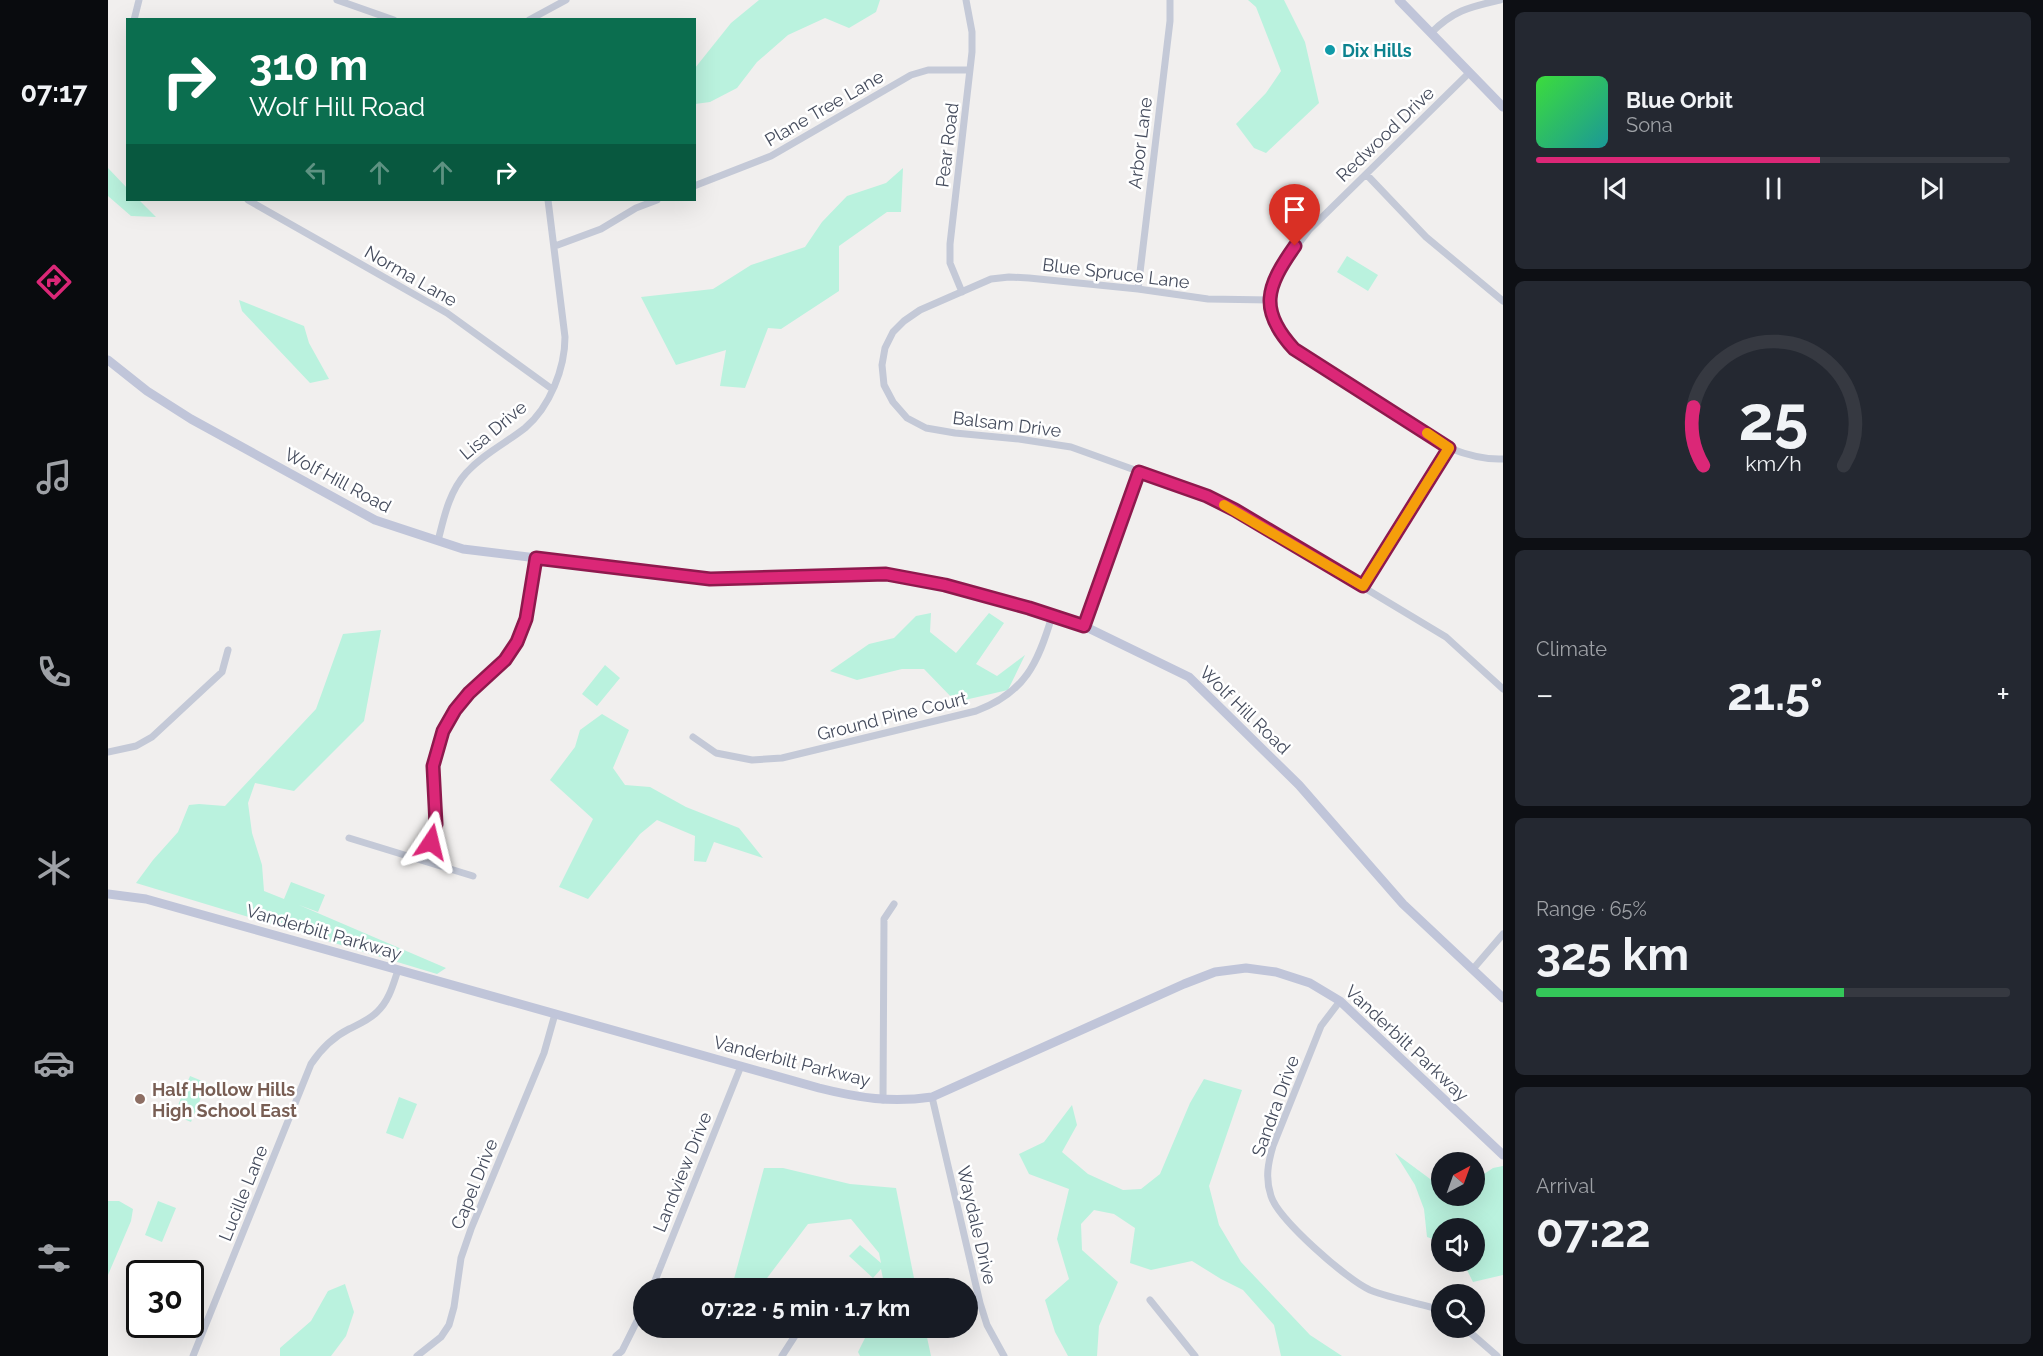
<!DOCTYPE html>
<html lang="en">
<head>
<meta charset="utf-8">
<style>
  body { margin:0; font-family:Raleway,sans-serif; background:#242831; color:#f1f3f6; height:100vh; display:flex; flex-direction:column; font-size:22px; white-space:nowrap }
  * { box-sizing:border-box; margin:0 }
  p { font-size:20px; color:#9ea1a6 }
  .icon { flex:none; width:33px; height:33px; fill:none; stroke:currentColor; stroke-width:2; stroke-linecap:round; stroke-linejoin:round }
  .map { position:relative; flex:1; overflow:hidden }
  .sheet { display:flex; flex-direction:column; gap:12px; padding:12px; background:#0d0f14; width:540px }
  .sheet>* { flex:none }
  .hud { position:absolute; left:18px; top:18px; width:570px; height:183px; border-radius:0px; box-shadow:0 6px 24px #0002; background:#0b6e4f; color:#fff; overflow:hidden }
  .needle { width:39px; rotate:41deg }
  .tools { position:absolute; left:1323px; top:1152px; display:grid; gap:12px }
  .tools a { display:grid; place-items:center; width:54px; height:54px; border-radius:50%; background:#171b24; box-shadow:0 6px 24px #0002; font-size:30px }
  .speed { position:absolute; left:18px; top:1260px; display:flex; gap:12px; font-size:30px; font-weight:700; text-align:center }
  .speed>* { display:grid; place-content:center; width:78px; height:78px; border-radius:50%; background:#171b24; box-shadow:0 6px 24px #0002; line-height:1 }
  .speed .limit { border:3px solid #111; border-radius:9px; background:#fff; color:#111 }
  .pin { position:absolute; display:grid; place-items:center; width:51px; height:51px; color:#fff; margin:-62px -26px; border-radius:50% 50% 50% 0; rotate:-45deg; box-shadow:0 0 6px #0007 }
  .pin .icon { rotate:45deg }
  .me { position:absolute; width:66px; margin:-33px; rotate:10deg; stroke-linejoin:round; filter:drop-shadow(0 0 4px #0008) }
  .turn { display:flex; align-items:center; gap:21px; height:126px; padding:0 24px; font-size:27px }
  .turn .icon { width:78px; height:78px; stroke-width:2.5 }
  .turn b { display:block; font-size:42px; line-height:51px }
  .lanes { display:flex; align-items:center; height:57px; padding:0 24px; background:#0003; justify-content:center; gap:30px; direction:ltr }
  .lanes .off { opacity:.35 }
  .big { font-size:45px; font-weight:700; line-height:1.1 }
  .sheet .tile { flex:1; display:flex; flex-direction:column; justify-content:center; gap:9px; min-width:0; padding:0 21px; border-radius:9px; background:#242831 }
  .sheet .dial { align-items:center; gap:0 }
  .dial svg { height:156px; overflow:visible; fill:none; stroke:#363941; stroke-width:7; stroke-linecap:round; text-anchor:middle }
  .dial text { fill:#f1f3f6; stroke:none }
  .song { display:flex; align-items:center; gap:18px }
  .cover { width:72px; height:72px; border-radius:9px; background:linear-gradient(135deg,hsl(120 70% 55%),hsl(180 70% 35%)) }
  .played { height:6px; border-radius:3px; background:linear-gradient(90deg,#db2777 60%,#363941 60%) }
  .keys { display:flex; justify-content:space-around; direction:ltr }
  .heat { display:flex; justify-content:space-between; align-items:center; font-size:33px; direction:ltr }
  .charge { height:9px; border-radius:4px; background:linear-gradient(90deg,#34c759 65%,#363941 0) }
  .trip { position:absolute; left:525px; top:1278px; width:345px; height:60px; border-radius:30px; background:#171b24; box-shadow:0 6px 24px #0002; font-weight:700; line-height:60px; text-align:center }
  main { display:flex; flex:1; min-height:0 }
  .tab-bar { display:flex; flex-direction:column; width:108px; justify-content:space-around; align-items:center; background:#090b0e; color:#9ea1a6 }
  .tab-bar .icon { width:42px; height:42px }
  .tab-bar .on { color:#db2777 }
  .tab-bar b { font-size:27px; color:#f1f3f6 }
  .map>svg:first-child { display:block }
</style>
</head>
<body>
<main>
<nav class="tab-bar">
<b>07:17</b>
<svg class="icon on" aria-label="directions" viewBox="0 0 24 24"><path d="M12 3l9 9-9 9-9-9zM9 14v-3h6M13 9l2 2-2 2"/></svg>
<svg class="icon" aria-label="music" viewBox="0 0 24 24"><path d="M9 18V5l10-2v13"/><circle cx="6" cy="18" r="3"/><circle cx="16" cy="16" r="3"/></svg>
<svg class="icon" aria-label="phone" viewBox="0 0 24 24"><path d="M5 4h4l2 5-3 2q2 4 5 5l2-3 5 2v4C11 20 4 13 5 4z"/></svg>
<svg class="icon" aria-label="climate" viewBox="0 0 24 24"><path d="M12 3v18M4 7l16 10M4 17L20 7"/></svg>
<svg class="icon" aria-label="car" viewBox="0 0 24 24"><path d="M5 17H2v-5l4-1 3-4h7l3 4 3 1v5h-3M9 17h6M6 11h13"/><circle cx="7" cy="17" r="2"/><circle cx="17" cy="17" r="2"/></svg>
<svg class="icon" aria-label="filters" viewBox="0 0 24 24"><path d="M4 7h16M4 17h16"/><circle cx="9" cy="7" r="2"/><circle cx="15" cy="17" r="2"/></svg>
</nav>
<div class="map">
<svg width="1395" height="1356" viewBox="0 0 1395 1356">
  <rect width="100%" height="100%" fill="#f1efee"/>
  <path fill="#baf2de" d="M651,0h121l-4,12 -27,16 -24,-10 -37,17 -31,27 -20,26 -27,14 -15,2v-36l36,-45z
    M1140,0h36l21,42 14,61 -53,50 -12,-5 -18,-24 30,-31 15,-22 -25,-64z
    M0,168l19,20 1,12h11l17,17 -25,-1 -23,-20z
    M795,168l-2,44h-14l-48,34v45l-58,38 -13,-1 -23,60 -25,-2 6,-36 -50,15 -35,-68 72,-8 38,-24 54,-18 17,-25 25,-26 39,-13z
    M1239,256l31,19 -10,16 -31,-19z
    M131,300l65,26 5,17 20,36 -19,4 -68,-72z
    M823,613l-1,19 26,21 33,-40 15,10 -28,41 21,12 28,-21 -17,35 -52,12 -32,-33h-22l-45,11 -27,-9 39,-27 25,-6 22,-22z
    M273,630l-17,91 -70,70 -39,-8 -7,20 4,30 10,32 2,26 20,8 7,-17 34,13 -7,17 -19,-7 147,63 -9,6 -301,-91 17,-23 25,-28 11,-27 10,-1 26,2 91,-97 27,-75z
    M497,665l15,13 -23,28 -15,-12z
    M494,714l27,16 -16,38 12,17 25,2 36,20 53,21 24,30 -49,-16 -8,20 -12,-1 1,-25 -38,-16 -17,14 -52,65 -29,-12 34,-68 -43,-39 25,-33 5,-17z
    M82,1076l17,7 -16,39 -17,-7z
    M1096,1079l38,11 -33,96 10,39 22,37 69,73 32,21h-61l-7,-31 -31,-35 -22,-11 -29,-18 -41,9 -21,-7 5,-35 -21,-14 -20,-4 -13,14 1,26 36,32 -19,44 -2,30h-29l-13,-24 -10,-32 24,-21 -12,-40 12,-50 -40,-15 -10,-20 25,-12 28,-37 5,20 -15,27 26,22 35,16 18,-1 19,-15 30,-71z
    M291,1097l18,7 -14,35 -17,-6z
    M1287,1153l46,34 1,9h32l1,-16 18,-12 10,-2v109l-30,7 -10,-20h11v-34h-32l-1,14 -14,-5 -3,-28 -9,-24z
    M656,1168h19l67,16 46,4 20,100h-31l-4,-19 -8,9 -24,-22 11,-11 21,18 -2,-10 -28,-34 -43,5 -47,62 -27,-7z
    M0,1201h11l14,8 -2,12 -23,54z
    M50,1201l18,7 -14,34 -17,-7z
    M237,1284l9,28 -8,24 -15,20h-51v-8l31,-27 17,-30z
    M762,1328h55l6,28h-71l-2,-4z"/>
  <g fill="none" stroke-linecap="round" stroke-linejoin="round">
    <path stroke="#c4c9d7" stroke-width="7" d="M229,0l57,20
      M26,20l5,-20
      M421,20l37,-20
      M1323,33c23,-23 39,-26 69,-33
      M1361,73l-160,157 -26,34 -9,19 -4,17 2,17 7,16 15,16 155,99c18,7 35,12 54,11
      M1258,174l60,63 77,64
      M586,186l77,-30 140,-81 17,-5h42
      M140,200l199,113 105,76
      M447,246l46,-17 35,-21 21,-8
      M1030,289l32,-268v-21
      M854,292l-12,-29v-19l22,-192v-20l-6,-32
      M1162,300l-62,-1 -70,-10 -109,-11 -20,-1 -18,2 -71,31 -16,11 -11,11 -8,16 -3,17 2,20 9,17 14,16 19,10 29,5 64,6 52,8 136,49 28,14 211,127 57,52
      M330,541c6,-24 11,-49 28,-68 17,-19 40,-30 59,-45 25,-21 40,-60 40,-91l-17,-137
      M1255,587l86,-139
      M976,626l55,-154
      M585,737l23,16 36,7 30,-2 194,-47c49,-18 62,-48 76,-95
      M0,752l28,-6 16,-9 70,-65 6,-22
      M241,838l124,38
      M316,861l12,-37 -3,-58 10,-35 12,-21 14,-17 36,-33 12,-18 9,-23 10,-61
      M1365,969l30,-35
      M1232,1001l-19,25 -48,120c-5,17 -8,32 -2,50 7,23 76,84 99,94 23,9 48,13 72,20
      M824,1097l48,206 7,22 17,31
      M775,1100l1,-181 10,-15
      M544,1288l89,-222
      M1042,1300l45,56
      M1357,1328l32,28
      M85,1356l118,-292c10,-15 22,-27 38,-35 10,-5 20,-9 28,-17 12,-11 16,-27 21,-42
      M309,1356l24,-19 8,-12 5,-18 7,-49 10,-29 73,-176 11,-39
      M508,1356l6,-5 22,-44
      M674,1356l18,-28"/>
    <path stroke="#c0c5d9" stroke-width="9" d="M1291,0l104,107
      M0,360l39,31 44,28 184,101 88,29 247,30 176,-5 59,11 84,23 55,18 105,51 110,108 104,119 100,94
      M0,894l38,5 673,189c40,10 72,15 113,9l252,-113 31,-12 31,-4 30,4 34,11 30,18 163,154"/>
  </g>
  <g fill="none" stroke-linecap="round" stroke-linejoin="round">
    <defs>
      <path id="route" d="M323,842l5,-18 -3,-58 10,-35 12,-21 14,-17 36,-33 12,-18 9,-23 10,-61 174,21 176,-5 59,11 84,23 55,18 55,-154 68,24 28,14 128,76 86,-138 -155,-99c-36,-39 -28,-62 1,-103"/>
    </defs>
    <use href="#route" stroke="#8e194d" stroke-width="15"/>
    <use href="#route" stroke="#db2777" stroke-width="10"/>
    <path stroke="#f59e0b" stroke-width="10" d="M1116,505l139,81 86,-138 -22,-15"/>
  </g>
  <circle fill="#0f9aa8" stroke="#fff" stroke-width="2" cx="1222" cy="50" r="6"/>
  <circle fill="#8d6e63" stroke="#fff" stroke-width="2" cx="32" cy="1099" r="6"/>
  <g text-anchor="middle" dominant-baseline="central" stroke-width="5" stroke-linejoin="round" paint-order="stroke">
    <g font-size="18" font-weight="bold" fill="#0d838f" stroke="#fff" text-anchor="start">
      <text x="1234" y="50">Dix Hills</text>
    </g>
    <g font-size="18" fill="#454c5d" stroke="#fff">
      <text transform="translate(716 108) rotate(-30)">Plane Tree Lane</text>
      <text transform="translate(1277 134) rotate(-44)">Redwood Drive</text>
      <text transform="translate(1032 143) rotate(-83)">Arbor Lane</text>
      <text transform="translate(839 145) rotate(-83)">Pear Road</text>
      <text transform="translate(1008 273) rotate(7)">Blue Spruce Lane</text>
      <text transform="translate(303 276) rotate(30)">Norma Lane</text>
      <text transform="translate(899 424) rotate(7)">Balsam Drive</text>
      <text transform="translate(385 430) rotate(-40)">Lisa Drive</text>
      <text transform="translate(230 480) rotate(28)">Wolf Hill Road</text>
      <text transform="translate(1137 710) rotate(44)">Wolf Hill Road</text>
      <text transform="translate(784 716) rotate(-14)">Ground Pine Court</text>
      <text transform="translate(216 932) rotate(16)">Vanderbilt Parkway</text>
      <text transform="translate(1299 1043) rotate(43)">Vanderbilt Parkway</text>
      <text transform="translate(684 1061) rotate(14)">Vanderbilt Parkway</text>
      <text transform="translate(1167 1106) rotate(-70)">Sandra Drive</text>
      <text transform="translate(574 1172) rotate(-68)">Landview Drive</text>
      <text transform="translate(366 1184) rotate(-68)">Capel Drive</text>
      <text transform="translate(135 1193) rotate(-68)">Lucille Lane</text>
      <text transform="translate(869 1225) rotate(77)">Waydale Drive</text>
    </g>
    <g font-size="18" font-weight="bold" fill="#785e54" stroke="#fff" text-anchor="start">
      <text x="44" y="1089">Half Hollow Hills<tspan x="44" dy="21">High School East</tspan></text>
    </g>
  </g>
</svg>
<div class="tools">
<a><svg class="needle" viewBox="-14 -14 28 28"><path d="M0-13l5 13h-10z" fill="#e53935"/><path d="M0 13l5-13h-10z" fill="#9ea1a6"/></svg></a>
<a><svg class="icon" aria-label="sound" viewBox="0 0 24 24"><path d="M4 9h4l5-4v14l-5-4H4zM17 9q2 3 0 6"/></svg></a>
<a><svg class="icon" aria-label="search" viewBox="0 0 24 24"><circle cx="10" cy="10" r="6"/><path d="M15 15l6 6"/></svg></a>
</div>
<div class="speed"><div class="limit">30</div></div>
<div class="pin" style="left:1187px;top:246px;background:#d93025"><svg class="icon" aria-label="arrive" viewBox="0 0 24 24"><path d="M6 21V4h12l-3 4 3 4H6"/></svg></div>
<svg class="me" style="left:323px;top:842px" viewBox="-20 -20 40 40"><path d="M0-17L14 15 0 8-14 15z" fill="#db2777" stroke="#fff" stroke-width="4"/></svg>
<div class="trip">07:22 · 5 min · 1.7 km</div>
<div class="hud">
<div class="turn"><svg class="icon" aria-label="right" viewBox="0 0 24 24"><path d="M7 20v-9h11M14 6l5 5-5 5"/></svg><div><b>310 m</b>Wolf Hill Road</div></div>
<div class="lanes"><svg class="icon off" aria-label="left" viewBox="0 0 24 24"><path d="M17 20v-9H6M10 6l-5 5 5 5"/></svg><svg class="icon off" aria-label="ahead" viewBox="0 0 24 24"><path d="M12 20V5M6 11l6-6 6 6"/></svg><svg class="icon off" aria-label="ahead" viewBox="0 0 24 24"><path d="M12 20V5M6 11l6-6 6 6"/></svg><svg class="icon" aria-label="right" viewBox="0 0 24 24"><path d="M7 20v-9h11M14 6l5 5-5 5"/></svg></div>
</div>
</div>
<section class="sheet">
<div class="tile">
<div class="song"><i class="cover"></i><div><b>Blue Orbit</b><p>Sona</p></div></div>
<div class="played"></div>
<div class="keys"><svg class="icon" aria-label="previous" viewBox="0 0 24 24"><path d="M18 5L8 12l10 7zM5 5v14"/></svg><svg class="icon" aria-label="pause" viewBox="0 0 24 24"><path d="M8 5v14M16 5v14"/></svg><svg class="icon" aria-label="next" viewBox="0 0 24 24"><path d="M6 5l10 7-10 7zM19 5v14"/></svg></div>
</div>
<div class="tile dial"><svg viewBox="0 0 100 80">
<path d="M14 69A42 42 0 1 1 86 69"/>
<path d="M14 69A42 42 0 0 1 9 39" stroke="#db2777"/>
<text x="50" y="56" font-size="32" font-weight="700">25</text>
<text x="50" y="72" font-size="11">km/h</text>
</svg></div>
<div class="tile"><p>Climate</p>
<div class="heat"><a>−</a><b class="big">21.5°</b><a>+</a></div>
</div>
<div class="tile"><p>Range · 65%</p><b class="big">325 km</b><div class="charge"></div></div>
<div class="tile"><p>Arrival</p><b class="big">07:22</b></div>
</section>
</main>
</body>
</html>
